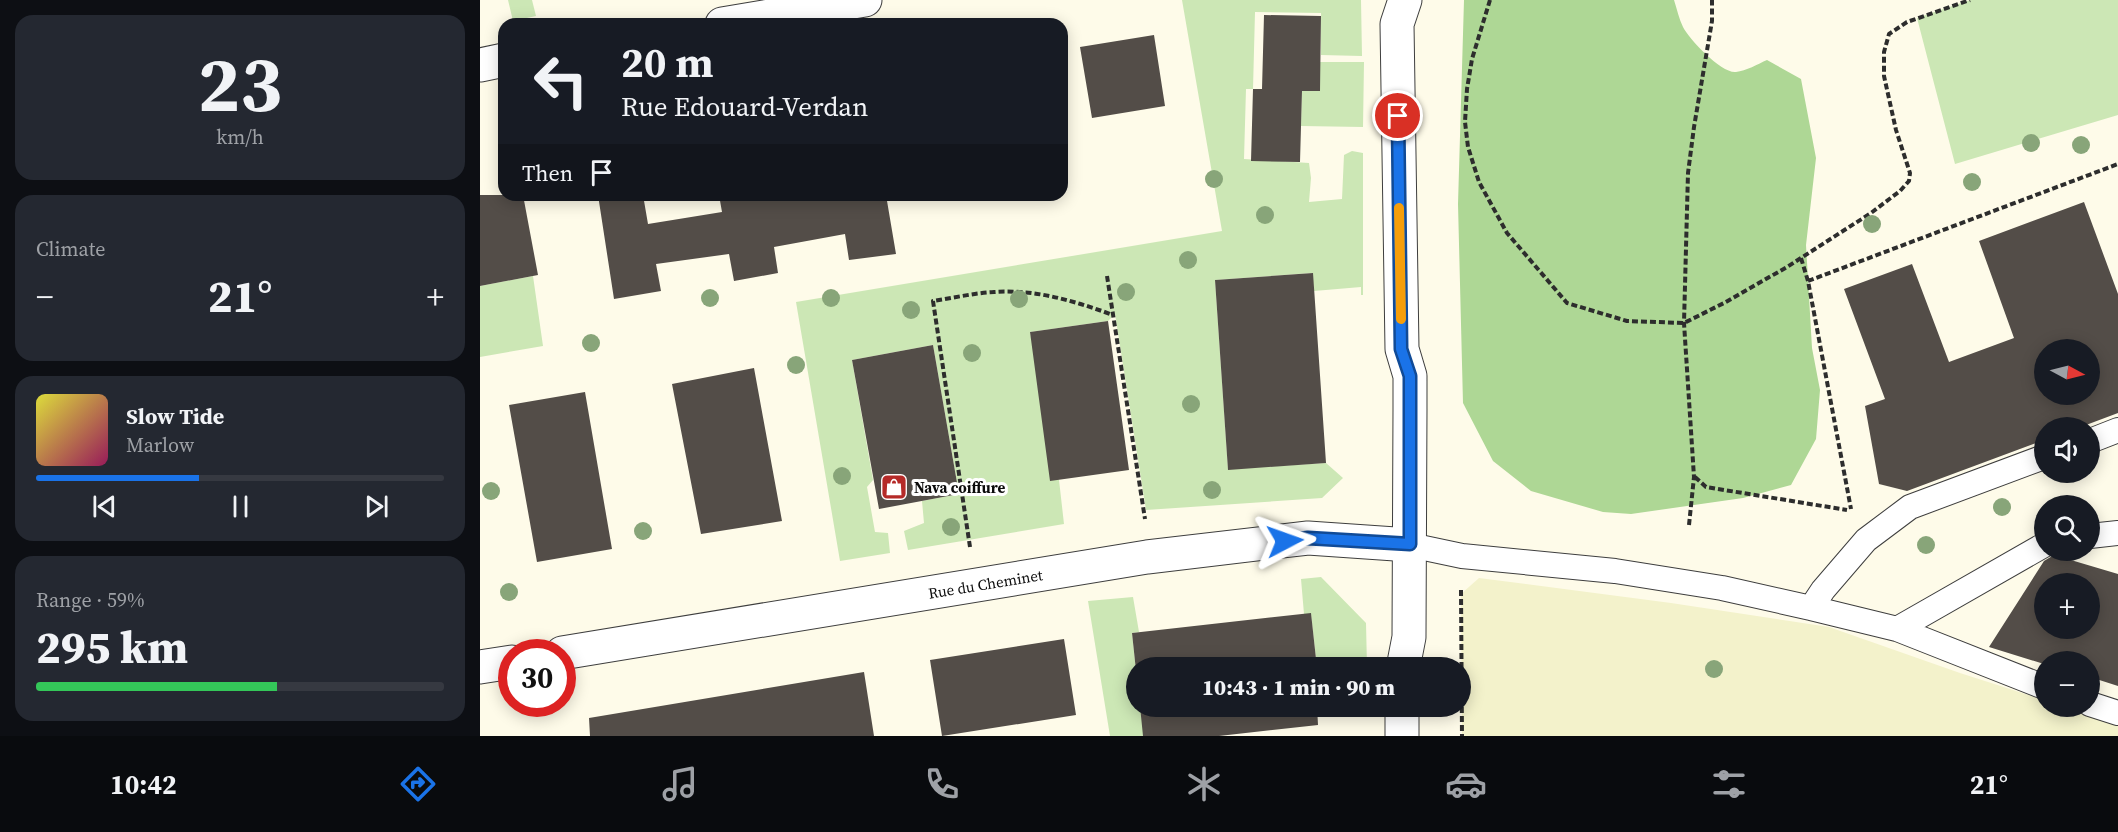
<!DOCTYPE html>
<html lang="en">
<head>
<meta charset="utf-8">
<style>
  body { margin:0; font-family:"Source Serif 4",serif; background:#242831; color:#f1f3f6; height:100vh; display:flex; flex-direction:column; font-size:22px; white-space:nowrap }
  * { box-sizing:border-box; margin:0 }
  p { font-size:20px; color:#9ea1a6 }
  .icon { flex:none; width:33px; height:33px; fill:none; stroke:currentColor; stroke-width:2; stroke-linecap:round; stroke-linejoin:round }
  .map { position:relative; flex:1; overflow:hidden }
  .side { display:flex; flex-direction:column; gap:15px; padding:15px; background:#0d0f14; width:480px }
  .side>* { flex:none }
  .top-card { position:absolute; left:18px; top:18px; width:570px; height:183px; border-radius:18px; box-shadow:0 3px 15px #0003; background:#171b24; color:#f1f3f6; overflow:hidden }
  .needle { width:39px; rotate:97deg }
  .tools { position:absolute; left:1554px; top:339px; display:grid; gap:12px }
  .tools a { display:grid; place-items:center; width:66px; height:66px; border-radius:50%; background:#171b24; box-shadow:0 3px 15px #0003; font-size:30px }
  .speed { position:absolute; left:18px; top:639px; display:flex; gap:12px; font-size:30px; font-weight:700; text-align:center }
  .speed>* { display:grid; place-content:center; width:78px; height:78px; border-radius:50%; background:#171b24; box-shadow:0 3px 15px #0003; line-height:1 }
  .speed .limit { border:9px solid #d22; background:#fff; color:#111 }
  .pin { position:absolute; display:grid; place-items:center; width:51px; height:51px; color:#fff; margin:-26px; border:3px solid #fff; border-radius:50%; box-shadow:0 2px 6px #0007 }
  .me { position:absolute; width:66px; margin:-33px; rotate:86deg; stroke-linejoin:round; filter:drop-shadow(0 0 4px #0008) }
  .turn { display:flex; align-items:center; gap:21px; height:126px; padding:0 24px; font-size:27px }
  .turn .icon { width:78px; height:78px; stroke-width:2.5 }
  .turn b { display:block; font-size:42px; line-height:51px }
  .then { display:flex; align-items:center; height:57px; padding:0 24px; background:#0003; gap:12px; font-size:22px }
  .big { font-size:45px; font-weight:800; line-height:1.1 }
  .side .tile { flex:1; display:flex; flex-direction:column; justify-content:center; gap:9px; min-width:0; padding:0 21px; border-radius:18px; background:#242831 }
  .side .dial { align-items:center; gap:0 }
  .dial b { font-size:78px; line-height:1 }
  .song { display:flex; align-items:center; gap:18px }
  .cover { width:72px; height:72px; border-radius:9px; background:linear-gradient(135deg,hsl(60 70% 55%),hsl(330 70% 35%)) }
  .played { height:6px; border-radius:3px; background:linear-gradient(90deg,#1a73e8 40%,#363941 40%) }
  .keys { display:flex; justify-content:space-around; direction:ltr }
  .heat { display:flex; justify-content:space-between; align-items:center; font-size:33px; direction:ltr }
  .charge { height:9px; border-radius:4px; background:linear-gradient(90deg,#34c759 59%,#363941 0) }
  .trip { position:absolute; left:646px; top:657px; width:345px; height:60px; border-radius:30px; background:#171b24; box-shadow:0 3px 15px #0003; font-weight:800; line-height:60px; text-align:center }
  .tabs { display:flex; height:96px; justify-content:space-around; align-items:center; background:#090b0e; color:#9ea1a6 }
  .tabs .icon { width:42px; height:42px }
  .tabs .selected { color:#1a73e8 }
  .tabs b { font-size:27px; color:#f1f3f6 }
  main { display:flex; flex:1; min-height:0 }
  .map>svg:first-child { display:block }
</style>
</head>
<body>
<main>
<section class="side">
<div class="tile dial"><b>23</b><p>km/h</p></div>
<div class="tile"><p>Climate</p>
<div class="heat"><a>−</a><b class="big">21°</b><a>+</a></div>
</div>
<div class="tile">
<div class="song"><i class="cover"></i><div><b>Slow Tide</b><p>Marlow</p></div></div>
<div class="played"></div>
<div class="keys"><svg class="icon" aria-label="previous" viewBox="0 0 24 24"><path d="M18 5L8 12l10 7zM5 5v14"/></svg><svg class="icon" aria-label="pause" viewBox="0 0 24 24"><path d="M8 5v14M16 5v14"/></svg><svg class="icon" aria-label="next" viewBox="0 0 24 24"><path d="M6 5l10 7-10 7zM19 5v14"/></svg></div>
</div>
<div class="tile"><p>Range · 59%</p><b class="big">295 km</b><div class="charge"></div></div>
</section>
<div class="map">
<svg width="1638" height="736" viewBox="0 0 1638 736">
  <rect width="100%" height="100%" fill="#fefbe9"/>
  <path fill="#f3f2cb" d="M999,578l192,25 158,24 131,46 84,27v6l19,1 55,17v12h-656l-1,-142z"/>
  <path fill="#cce7b5" d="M28,0h24l4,16 -23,5z
    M702,0h179l1,56 -41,-1v-42l-66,-1 -2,77h-7l-2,70 65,4 2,15 -2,24 33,-3 2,-44 8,-4 11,2v142h-2v-8l-47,4 -2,-18 -97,7 13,189 98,-6 17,15 -21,20 -176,12 -31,-196 -7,7 -78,11 29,148 5,44 -156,26 -4,-19 20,-8 -2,-22 37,-7 -26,-149 -81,15 21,120 -6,7 8,45 13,1 2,20 -50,8 -44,-259 426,-71z
    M1490,0h148v115l-163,49 -38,-146z
    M840,62h44l-1,65 -62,-1 1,-35h18z
    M53,276l10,70 -63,11v-71z
    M841,577l45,46 1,44h-50l-6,-53h-7l-3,-35z
    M653,597l6,35 -7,1 5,47v26l55,30h-82l-22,-135z"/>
  <path fill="#aed795" d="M984,0h210c3,9 5,19 9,27 6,12 39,47 53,45 10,-1 22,-8 31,-12l34,19 15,79 -10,87 6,103 8,42 -4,49 -25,46 -48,13 -112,16 -28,-2 -72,-21 -38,-30 -30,-58 -5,-199z"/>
  <path fill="#534d48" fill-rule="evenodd" d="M784,15l57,1 -1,75h-18l-2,71 -49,-1 2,-72h9z
    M674,35l11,71 -73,12 -12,-71z
    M0,195h43l15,80 -58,11z
    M118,195h45l5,29 74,-12 -3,-17h46l1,6 32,-6h88l10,59 -47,6 -4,-26 -71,13 4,26 -44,8 -5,-27 -73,10 5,27 -47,8z
    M1604,202l34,92v119l-40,15h-34v12l-137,51 -28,-7 -14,-78 20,-7 -41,-110 68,-25 37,98 65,-24 -35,-97zM1564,350h46v44h-46z
    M833,273l13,190 -98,7 -13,-190z
    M628,321l21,149 -79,11 -20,-149z
    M453,345l26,149 -80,15 -27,-149z
    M274,368l28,153 -81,13 -29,-150z
    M105,392l27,157 -75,13 -28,-157z
    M1574,555l64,19v112l-28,-9v-15h-46v2l-55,-17 55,-86zM1564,584h46v44h-46z
    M831,613l6,55h-180v12l-5,-47z
    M584,639l12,76 -134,21 -12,-76z
    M384,672l10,64h-284l-1,-18z
    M660,706h177l1,19 -99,11h-76z"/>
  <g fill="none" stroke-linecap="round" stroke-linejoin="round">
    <defs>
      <path id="service" d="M1610,441l28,-11
        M1610,536l28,-3
        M930,545l52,11 153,15 107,17 89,20 12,-18 43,-50 44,-33 134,-50
        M1331,608l86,21 147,58
        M1417,629l147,-84
        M1610,704l28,9"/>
      <g id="minor">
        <path d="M242,24l143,-24"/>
        <path d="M0,65l24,-5"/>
        <path id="s1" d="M82,653l585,-96 161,-19 102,7"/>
        <path d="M0,667l32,-5"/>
        <path d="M923,668l6,-31 1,-228v-33l-8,-27 -5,-325 8,-24"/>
        <path d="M922,736v-30"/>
      </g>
    </defs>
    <use href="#service" stroke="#3e3e3e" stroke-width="26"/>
    <use href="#minor" stroke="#3e3e3e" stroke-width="35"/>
    <path stroke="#2d2d2d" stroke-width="4" stroke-dasharray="6 3" stroke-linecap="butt" d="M1010,0l-18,59 -5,30 -2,33 3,25 11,35 28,51 60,70 60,18 57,2 40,-20 63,-36 84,-54 29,-22 9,-10 1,-8 -14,-43 -12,-54v-24l5,-18 18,-12 63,-22
      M1321,258l7,23 43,228
      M627,276l38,243
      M1328,281l310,-117
      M1215,477l11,10 141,23
      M1209,525l5,-48 -10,-154 4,-150 6,-46 18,-106v-21
      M490,547l-37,-246c20,-3 41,-8 61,-9 41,-3 81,9 119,23
      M981,590l1,146"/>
    <use href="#service" stroke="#fff" stroke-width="24"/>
    <use href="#minor" stroke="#fff" stroke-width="33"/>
  </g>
  <g fill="#88a579">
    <circle cx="1551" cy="143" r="9"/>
    <circle cx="1601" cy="145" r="9"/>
    <circle cx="734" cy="179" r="9"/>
    <circle cx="1492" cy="182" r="9"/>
    <circle cx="785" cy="215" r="9"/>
    <circle cx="1392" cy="224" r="9"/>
    <circle cx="708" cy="260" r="9"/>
    <circle cx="646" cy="292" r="9"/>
    <circle cx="230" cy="298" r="9"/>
    <circle cx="351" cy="298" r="9"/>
    <circle cx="539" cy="299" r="9"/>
    <circle cx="431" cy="310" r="9"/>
    <circle cx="111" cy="343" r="9"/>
    <circle cx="492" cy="353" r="9"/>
    <circle cx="316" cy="365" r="9"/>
    <circle cx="711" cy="404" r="9"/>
    <circle cx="362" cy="476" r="9"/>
    <circle cx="732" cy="490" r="9"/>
    <circle cx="11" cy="491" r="9"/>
    <circle cx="1522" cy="507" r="9"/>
    <circle cx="471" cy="527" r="9"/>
    <circle cx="163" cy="531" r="9"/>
    <circle cx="1446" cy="545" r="9"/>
    <circle cx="29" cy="592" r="9"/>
    <circle cx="1234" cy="669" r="9"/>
  </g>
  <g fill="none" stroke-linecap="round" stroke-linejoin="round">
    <defs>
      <path id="route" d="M805,541l23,-3 102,6v-168l-9,-27 -3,-233"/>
    </defs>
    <use href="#route" stroke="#114b97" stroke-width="15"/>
    <use href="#route" stroke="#1a73e8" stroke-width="10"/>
    <path stroke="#f59e0b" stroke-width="10" d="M919,208l2,111"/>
  </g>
  <defs>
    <symbol id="shop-square" viewBox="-11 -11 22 22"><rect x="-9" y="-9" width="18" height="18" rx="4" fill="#b52a28" stroke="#fff"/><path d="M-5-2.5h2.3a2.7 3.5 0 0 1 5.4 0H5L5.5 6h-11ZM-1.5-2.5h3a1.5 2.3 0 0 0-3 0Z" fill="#fff"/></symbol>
  </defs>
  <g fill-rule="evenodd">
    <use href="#shop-square" x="399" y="472" width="30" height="30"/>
  </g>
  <g text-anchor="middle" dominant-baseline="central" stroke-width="6" stroke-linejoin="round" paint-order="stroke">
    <g font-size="15" font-weight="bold" fill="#0b0b0b" stroke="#fff" text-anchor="start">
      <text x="434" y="487">Nava coiffure</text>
    </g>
    <g font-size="15" fill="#0b0b0b" stroke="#fff">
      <text stroke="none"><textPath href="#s1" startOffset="429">Rue du Cheminet</textPath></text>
    </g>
  </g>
</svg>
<div class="tools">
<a><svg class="needle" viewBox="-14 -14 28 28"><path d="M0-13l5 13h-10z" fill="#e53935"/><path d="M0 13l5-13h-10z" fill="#9ea1a6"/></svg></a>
<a><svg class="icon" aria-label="sound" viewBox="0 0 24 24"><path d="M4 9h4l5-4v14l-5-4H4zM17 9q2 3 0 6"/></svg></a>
<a><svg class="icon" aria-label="search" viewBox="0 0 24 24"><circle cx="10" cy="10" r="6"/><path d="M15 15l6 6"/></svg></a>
<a>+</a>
<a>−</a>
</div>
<div class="speed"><div class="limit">30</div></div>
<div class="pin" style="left:918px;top:116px;background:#d93025"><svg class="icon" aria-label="arrive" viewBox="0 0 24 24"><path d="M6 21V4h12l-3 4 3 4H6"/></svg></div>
<svg class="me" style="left:805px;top:541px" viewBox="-20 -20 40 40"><path d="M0-17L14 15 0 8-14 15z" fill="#1a73e8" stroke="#fff" stroke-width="4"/></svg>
<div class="trip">10:43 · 1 min · 90 m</div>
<div class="top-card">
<div class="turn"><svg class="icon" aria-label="left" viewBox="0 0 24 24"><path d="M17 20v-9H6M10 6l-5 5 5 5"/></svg><div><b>20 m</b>Rue Edouard-Verdan</div></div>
<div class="then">Then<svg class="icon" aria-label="arrive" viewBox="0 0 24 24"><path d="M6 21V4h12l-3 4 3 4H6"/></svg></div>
</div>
</div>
</main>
<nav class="tabs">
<b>10:42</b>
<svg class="icon selected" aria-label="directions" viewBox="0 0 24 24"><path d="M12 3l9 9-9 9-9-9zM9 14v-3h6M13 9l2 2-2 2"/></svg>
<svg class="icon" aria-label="music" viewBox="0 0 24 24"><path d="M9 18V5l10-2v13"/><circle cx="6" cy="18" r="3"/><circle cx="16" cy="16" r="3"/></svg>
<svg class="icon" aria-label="phone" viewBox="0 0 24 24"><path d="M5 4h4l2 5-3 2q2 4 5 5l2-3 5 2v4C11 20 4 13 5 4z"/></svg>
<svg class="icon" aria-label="climate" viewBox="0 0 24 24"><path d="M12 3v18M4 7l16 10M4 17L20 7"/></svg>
<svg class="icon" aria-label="car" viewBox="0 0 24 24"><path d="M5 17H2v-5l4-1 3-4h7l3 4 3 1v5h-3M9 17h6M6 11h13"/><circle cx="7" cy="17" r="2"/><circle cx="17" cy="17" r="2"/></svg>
<svg class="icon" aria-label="filters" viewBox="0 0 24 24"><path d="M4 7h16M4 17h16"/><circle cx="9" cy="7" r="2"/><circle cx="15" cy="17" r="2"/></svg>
<b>21°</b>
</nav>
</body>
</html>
